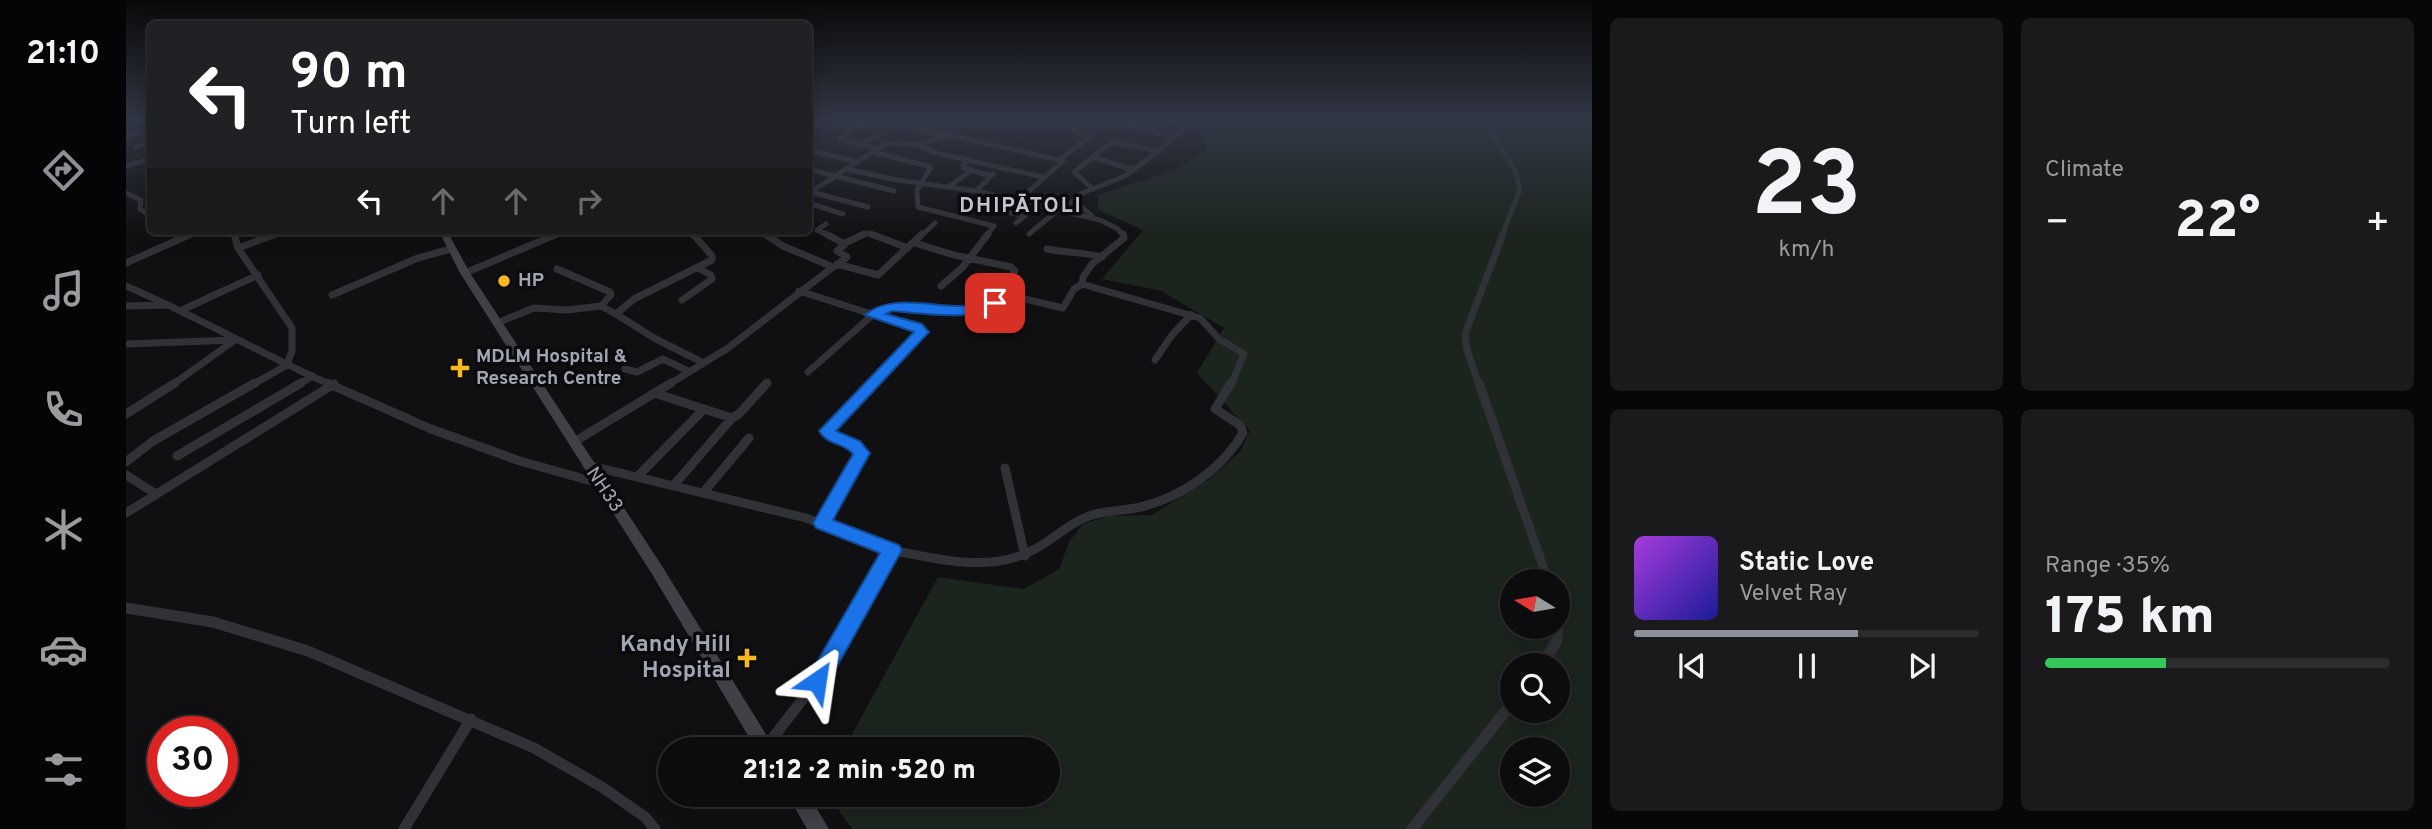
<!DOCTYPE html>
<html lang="en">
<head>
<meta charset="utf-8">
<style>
  body { margin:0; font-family:Overpass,sans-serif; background:#1a1a1c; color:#f1f3f6; height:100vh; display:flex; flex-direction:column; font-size:26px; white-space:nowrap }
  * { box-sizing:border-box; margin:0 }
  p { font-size:23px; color:#9a9b9e }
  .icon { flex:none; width:38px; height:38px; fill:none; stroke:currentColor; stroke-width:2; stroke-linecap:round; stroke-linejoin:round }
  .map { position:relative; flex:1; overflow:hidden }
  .sheet { display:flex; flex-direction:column; gap:18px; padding:18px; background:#070708; width:840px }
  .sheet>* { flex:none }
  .top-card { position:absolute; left:21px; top:21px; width:665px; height:214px; border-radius:10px; box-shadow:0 4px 18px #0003,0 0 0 2px #2c2c2e; background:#202124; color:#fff; overflow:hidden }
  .needle { width:46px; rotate:281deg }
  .fabs { position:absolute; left:1374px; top:569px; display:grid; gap:14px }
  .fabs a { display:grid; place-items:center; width:70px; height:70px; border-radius:50%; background:#0c0c0e; box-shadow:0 4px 18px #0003,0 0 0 2px #2c2c2e; font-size:35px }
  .speed { position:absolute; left:21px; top:716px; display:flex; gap:14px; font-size:35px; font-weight:700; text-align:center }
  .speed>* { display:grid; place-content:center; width:91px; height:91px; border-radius:50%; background:#0c0c0e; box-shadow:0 4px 18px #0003,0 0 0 2px #2c2c2e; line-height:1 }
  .speed .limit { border:10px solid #d22; background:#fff; color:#111 }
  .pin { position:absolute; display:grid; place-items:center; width:60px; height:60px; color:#fff; margin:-30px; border-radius:14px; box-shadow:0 4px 10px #0006 }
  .me { position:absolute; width:77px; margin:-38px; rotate:32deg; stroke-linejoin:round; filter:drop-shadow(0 0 5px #0008) }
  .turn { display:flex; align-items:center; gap:24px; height:147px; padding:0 28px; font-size:32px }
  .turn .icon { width:91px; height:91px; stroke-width:2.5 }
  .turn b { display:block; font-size:49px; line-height:60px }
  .lanes { display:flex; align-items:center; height:66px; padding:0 28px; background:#0003; justify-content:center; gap:35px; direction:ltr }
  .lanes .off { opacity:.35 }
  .big { font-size:52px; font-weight:800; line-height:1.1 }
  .sheet .tile { flex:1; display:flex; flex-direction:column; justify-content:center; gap:10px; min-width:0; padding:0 24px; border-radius:10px; background:#1a1a1c }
  .sheet .dial { align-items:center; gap:0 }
  .dial b { font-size:91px; line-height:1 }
  .song { display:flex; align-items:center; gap:21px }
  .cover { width:84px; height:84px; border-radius:10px; background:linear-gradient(135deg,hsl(280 70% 55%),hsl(240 70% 35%)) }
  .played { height:7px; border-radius:4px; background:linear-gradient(90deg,#8c9099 65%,#2c2c2e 65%) }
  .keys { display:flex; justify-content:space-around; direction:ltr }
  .heat { display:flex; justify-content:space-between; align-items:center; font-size:38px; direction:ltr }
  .charge { height:10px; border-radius:5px; background:linear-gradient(90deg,#34c759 35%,#2c2c2e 0) }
  .sheet .tiles { flex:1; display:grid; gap:18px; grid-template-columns:repeat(2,1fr) }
  .trip { position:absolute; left:532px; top:737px; width:402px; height:70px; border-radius:35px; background:#0c0c0e; box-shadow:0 4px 18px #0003,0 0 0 2px #2c2c2e; font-weight:800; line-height:70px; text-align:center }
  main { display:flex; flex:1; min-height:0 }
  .tabs { display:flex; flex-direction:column; width:126px; justify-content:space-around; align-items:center; background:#050506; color:#9a9b9e }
  .tabs .icon { width:49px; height:49px }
  .tabs .selected { color:#8c9099 }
  .tabs b { font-size:32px; color:#f1f3f6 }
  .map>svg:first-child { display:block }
</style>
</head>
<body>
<main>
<nav class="tabs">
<b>21:10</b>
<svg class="icon selected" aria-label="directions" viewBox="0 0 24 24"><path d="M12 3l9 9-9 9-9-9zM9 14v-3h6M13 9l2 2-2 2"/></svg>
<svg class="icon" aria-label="music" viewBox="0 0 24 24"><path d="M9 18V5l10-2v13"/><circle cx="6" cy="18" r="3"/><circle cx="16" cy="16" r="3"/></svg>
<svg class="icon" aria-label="phone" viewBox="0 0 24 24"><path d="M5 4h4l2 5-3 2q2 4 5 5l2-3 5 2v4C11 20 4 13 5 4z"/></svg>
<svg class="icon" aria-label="climate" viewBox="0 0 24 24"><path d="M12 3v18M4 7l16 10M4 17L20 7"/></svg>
<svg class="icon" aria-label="car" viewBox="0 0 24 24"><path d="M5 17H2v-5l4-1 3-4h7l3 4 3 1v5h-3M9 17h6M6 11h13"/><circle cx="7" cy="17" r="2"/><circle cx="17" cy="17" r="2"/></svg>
<svg class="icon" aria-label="filters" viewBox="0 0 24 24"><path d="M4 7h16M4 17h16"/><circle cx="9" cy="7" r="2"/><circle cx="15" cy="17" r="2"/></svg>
</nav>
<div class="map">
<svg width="1466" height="829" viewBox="0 0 1466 829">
  <rect width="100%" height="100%" fill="#101012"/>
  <path fill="#1c241e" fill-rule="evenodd" d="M1080,121h386v708h-740l-24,-34 220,-1v-45h-204l94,-172 86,12 35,-20 10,-27 14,-18 26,-8 43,-1 56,-35 32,-28 10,-21 -53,-58 27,-45 -63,-37 -59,-12 41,-49 -45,-20v-15l82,-27 25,-17zM1386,581h46v45h-46zM1386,665h46v45h-46zM1386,749h46v45h-46z"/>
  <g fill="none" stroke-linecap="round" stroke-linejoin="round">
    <path stroke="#313237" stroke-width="5" d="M17,121l7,2
      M748,121l-16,4 -18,14 37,10
      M934,121l18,5
      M996,121l49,16
      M1045,121l17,4
      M1360,121l29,50 5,18 -18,47
      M682,129l15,-8
      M789,129l30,6
      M0,137l22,-8
      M732,145l20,-9
      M793,145l17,8 107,24
      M10,147l14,-4
      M682,150l49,12 -46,30 57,15
      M747,152l58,15 -14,23 1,17 76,19 -8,10
      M966,157l42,13
      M842,160l-5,5 1,3 27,8
      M933,160l29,-22 -15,-8 11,-9
      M731,162l30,-19 32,2 30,-10 114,26 -45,40
      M0,166l24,-7
      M682,169l86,22
      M720,169l51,11 79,11 124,29 18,9 5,7
      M823,186l22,-15
      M967,189l-19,-17 38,-30 46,9
      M850,191l17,-17
      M0,193l15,7 -1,9 10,6
      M682,203l35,11
      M849,205l50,11
      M935,211l15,-12
      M966,216l-14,-12v-9l47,-19 36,-27 30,-28
      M890,223l21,-18
      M700,224l-9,6 12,6
      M107,231l2,5
      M566,231l1,5
      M634,231l8,5
      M67,233l12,-2
      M903,234l29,-24
      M64,236l4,-5
      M145,236l15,-5
      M427,236l12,-5
      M734,236l7,-3 9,3
      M795,236l14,-13"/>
    <path stroke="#313237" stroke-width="7" d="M108,234l4,14 54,80v23l-5,14 -35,20
      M567,234l19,22v4l-78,39 -18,15 38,24 48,24
      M700,234l19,10 -8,7 10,6 -11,9
      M745,234l37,14
      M997,234l1,4 -32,26 -9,13 -1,7 118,34 19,21 25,15 -13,31
      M719,243l19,-9
      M112,248l38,-14
      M921,249c19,4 36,3 55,8
      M0,263l65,-29
      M711,264l41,11 44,-41
      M431,269l53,23 1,3 -10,11 15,8
      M339,273l92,-39
      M0,286c70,30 136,68 205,99
      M815,286l21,-18 26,-34
      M673,291l123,39 -52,55
      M874,293l63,15 11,-19 8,-5
      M206,295l86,-37 33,-9
      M556,300l30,-21 -1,-4 -13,-7
      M0,306l42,-1
      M56,310l76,-35
      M371,323l37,-15 33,2 34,-4
      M0,344l109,-4
      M1029,360l17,-25 19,-20
      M499,369l12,3 26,-13 25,12
      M682,372l69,-61 26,-4 76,4 15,-7 21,-33 -4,-4 -57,-12 -39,-12
      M46,385l63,-45
      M172,385l15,-9
      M542,385l60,-37 105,-81 -50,-21 -18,-12
      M1353,385l-12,-35 -2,-16 38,-100"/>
    <path stroke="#313237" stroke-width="9" d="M201,383l104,46 89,32 82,23
      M1353,383l68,195
      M528,393l78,25 7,-4 28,-31
      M0,414l49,-31
      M448,442l97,-59
      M51,456l124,-73
      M0,462l27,-21 102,-58
      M461,465l219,53 86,32 -15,28
      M879,468l20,88
      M0,475l30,19
      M511,477l66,-67
      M547,486l59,-68
      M577,493l46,-55
      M0,513l208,-129
      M696,523l40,-70 -35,-22 45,-48
      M766,550c43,9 95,22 137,2 22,-9 37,-28 60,-36 16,-6 35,-5 52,-9 41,-10 81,-38 102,-74l-3,-8 -25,-16 16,-26"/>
    <path stroke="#313237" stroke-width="11" d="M1420,577l2,4
      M0,608l87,14 95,29 226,97 68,39 43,30 10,12
      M1417,665l14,-25 1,-29
      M639,748l54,-70 59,-101
      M278,829l67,-110
      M1286,829l100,-126"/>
    <path fill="#3f4147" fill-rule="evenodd" d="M313,231h8l23,42 192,293 113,183h-19l-104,-175 -192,-301z
      M661,794h21l21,35h-22z"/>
  </g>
  <linearGradient id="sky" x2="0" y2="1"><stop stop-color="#09090a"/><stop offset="0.51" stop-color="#313744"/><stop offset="1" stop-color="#313744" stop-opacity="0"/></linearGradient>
  <rect width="1466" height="237" fill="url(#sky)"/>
  <path fill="#1a73e8" stroke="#114b97" stroke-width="2" d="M869,299l7,4c-20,20 -83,10 -110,8l-6,3 36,10 7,8 -93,99 24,10 10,12 -37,67 66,25 3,5 -77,138 -8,3 -7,-3 -4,-7 4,-7 70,-121 -64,-25 -3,-5 40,-69c-11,-13 -24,-7 -34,-23l95,-99 -49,-17c24,-22 69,-8 98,-9 12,0 21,-4 32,-7z"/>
  <g fill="#f8b822" stroke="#0b0b0d" stroke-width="2.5">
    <circle cx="378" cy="281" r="7"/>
    <path d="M330.5 357.5h7v7h7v7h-7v7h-7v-7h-7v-7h7z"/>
    <path d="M617.5 647.5h7v7h7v7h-7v7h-7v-7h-7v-7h7z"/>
  </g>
  <g text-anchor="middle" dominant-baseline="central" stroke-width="7" stroke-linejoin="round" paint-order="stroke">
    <g font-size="19" font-weight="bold" fill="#a1a6b3" stroke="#0b0b0d" text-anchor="start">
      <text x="392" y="281">HP</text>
      <text x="350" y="357">MDLM Hospital &amp;<tspan x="350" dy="22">Research Centre</tspan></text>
    </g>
    <g font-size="19" fill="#a1a6b3" stroke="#0b0b0d">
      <text transform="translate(478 490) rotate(56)">NH33</text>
    </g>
    <g font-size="21" font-weight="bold" letter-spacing="2" fill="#c2c5cf" stroke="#0b0b0d">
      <text x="895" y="206">DHIPĀTOLI</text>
    </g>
    <g font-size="23" font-weight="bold" fill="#a1a6b3" stroke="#0b0b0d" text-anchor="end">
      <text x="605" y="645">Kandy Hill<tspan x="605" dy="26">Hospital</tspan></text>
    </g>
  </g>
</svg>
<div class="fabs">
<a><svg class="needle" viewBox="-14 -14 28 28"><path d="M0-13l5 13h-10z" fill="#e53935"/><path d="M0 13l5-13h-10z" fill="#9a9b9e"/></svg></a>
<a><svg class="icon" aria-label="search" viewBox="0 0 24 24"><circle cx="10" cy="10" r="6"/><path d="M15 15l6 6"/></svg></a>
<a><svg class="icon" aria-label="layers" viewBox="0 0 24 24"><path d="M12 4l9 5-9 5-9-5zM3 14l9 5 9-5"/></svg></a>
</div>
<div class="speed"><div class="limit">30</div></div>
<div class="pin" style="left:869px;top:303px;background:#d93025"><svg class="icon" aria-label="arrive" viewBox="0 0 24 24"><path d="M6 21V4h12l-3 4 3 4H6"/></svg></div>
<svg class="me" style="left:691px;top:681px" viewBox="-20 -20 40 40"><path d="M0-17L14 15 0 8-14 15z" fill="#1a73e8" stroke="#fff" stroke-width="4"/></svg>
<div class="trip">21:12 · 2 min · 520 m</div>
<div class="top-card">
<div class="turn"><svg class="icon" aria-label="left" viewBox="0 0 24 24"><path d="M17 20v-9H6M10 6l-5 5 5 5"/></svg><div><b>90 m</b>Turn left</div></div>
<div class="lanes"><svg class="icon" aria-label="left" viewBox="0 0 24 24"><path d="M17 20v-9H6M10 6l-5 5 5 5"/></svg><svg class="icon off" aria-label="ahead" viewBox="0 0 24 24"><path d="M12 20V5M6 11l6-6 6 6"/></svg><svg class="icon off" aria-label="ahead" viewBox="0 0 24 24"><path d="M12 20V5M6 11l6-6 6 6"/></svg><svg class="icon off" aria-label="right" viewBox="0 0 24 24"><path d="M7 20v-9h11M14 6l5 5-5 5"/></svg></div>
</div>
</div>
<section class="sheet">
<div class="tiles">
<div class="tile dial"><b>23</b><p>km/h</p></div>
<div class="tile"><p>Climate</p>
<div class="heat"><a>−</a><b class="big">22°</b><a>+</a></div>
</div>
<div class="tile">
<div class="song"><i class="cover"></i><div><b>Static Love</b><p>Velvet Ray</p></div></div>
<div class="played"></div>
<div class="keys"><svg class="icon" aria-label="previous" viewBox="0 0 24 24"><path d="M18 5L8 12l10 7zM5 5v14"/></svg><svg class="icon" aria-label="pause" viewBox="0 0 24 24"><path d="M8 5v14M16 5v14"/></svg><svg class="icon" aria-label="next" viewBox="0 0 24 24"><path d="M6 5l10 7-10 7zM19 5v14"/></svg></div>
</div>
<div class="tile"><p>Range · 35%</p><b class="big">175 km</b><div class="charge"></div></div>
</div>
</section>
</main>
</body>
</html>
